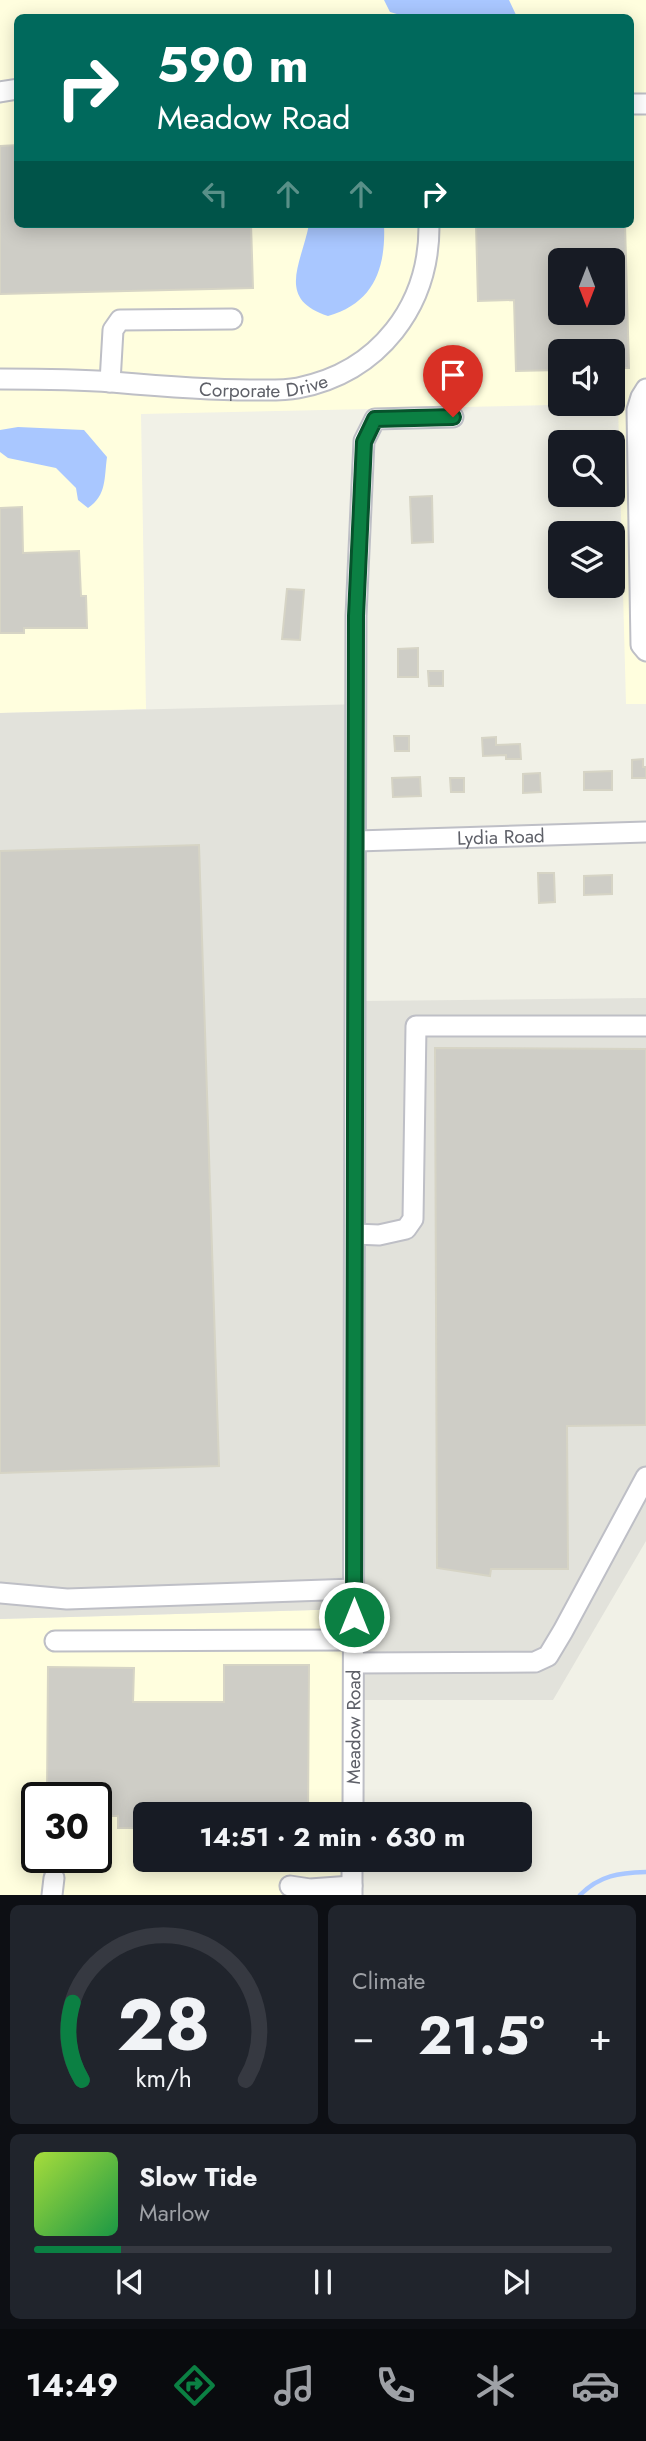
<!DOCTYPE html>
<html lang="en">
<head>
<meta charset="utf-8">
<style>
  body { margin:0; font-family:Jost,sans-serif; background:#20242c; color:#f1f3f6; height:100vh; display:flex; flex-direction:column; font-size:26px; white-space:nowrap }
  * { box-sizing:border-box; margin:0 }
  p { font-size:23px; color:#9ea1a6 }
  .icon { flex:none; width:38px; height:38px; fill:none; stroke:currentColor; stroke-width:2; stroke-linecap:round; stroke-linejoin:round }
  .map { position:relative; height:1895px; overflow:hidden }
  .panel { display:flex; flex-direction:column; gap:10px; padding:10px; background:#0d0f14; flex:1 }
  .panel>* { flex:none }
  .guide { position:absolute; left:14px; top:14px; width:620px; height:214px; border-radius:10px; box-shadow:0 4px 18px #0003; background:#00695c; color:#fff; overflow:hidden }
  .needle { width:46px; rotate:180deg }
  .tools { position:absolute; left:548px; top:248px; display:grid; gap:14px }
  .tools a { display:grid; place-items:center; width:77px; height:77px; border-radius:10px; background:#171b24; box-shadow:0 4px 18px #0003; font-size:35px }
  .speed { position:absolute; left:21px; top:1782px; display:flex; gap:14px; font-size:35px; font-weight:700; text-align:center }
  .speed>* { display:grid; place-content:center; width:91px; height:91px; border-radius:50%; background:#171b24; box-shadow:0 4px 18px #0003; line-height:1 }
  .speed .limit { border:4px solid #111; border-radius:10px; background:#fff; color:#111 }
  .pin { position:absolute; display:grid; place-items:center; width:60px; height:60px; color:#fff; margin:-72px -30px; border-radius:50% 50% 50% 0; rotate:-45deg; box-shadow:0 0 7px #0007 }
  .pin .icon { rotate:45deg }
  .me { position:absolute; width:77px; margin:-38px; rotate:0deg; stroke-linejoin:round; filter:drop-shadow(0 0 5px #0008) }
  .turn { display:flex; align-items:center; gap:24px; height:147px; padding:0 28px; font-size:32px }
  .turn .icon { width:91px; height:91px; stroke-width:2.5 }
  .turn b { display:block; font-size:49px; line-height:60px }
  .lanes { display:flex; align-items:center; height:66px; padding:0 28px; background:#0003; justify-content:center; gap:35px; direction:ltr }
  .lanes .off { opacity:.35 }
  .big { font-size:52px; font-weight:700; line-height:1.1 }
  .panel .tile { flex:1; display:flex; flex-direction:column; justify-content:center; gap:10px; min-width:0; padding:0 24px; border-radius:10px; background:#20242c }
  .panel .dial { align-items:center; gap:0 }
  .dial svg { height:182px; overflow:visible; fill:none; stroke:#363941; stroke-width:7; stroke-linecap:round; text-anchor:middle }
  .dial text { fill:#f1f3f6; stroke:none }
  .song { display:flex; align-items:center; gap:21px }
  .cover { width:84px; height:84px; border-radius:10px; background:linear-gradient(135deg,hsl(80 70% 55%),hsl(140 70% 35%)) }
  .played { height:7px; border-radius:4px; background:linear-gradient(90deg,#0b8043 15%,#363941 15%) }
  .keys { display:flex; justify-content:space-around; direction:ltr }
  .heat { display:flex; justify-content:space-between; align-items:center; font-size:38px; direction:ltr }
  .panel .tiles { flex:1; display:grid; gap:10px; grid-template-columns:1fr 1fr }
  .tile:last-child { grid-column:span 2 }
  .trip { position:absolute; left:133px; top:1802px; width:399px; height:70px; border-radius:10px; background:#171b24; box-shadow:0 4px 18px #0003; font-weight:700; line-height:70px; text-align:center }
  .dock { display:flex; height:112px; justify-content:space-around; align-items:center; background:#090b0e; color:#9ea1a6 }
  .dock .icon { width:49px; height:49px }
  .dock .on { color:#0b8043 }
  .dock b { font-size:32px; color:#f1f3f6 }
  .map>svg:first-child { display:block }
</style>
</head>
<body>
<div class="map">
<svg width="646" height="1895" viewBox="0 0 646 1895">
  <rect width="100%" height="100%" fill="#f1f1e7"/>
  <path fill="#fffede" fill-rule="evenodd" d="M0,0h646v704h-20l-8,-300h-5l-1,-52h-52v52h37l-456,10 5,295 -146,4zM18,18h612v206h-612zM560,261h52v52h-52z
    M350,1609l-3,206h-202v45h202l-1,35h-346v-276zM37,1797h59v60h-59z"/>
  <path fill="#e2e2db" d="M363,704l-1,297 284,-3v543l-93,159h-192l-11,-91 -350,10v-906z"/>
  <path fill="#a9c7ff" d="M384,0h125l8,17h-110l-17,-5z
    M309,224h75c2,44 -10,79 -56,92 -53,-17 -26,-53 -19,-92z
    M18,427l66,3 23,27c-3,21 0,38 -19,51l-10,-8 -2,-12 -20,-20 -48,-10 -8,-6v-22z"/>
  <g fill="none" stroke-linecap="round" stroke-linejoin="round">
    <path stroke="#a9c7ff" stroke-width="4.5" d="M580,1895c20,-20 39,-22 66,-23"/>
  </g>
  <path fill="#cecdc6" stroke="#d6d4c5" stroke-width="2" fill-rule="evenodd" d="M18,145v79h233l2,64 -253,6v-148z
    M476,224h149l4,144h-17v-16h-52v18l-44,1 -2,-71 -36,1zM560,261h52v52h-52z
    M432,496l1,46 -21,1 -2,-46z
    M22,507l1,46 56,-2 2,45h5l1,32h-63v5h-24v-125z
    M287,589l17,1 -4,50 -18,-1z
    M418,648v29h-20v-28z
    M428,671h15v15h-14z
    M394,736h15v15h-14z
    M496,737v8l24,-1 1,15h-15v-4l-23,1 -1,-18z
    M643,759v8h3v11h-14v-18z
    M612,771v19h-28v-18z
    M540,773l1,19 -18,1v-19z
    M420,777l1,19 -28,1 -1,-19z
    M450,778h14v14h-13z
    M199,845l20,621 -219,7v-622z
    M538,873h16l1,29 -16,1z
    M612,875v19l-28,1v-19z
    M435,1048l211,1v376l-79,1 1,143h-77l-1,7 -53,-8z
    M224,1665h85l-1,150h-163v13h-27v-12h-22v-19h-49l1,-130 86,1 -1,34h91z"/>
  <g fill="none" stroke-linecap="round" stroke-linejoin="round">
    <defs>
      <g id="minor">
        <path d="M0,92l18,-3"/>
        <path d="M630,104h16"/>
        <path id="s1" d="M0,379c37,0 75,0 112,3 46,4 92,8 138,8 16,0 32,1 48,-2 81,-16 132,-82 131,-164"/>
        <path d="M110,382l3,-52 7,-10 112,-1"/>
        <path d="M646,389l-5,8 -4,13 4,235 5,6"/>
        <path id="s2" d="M357,841l289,-9"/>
        <path d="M355,1234l24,1 27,-6 7,-10 3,-193h230"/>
        <path d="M0,1593l67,6 287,-10"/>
        <path d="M55,1641l299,-1"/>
        <path d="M354,1663l181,-1 13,-6 15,-25 83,-154"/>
        <path id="s3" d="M353,1815l3,-1199 8,-175 11,-22 78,-2"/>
        <path d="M290,1886l20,3 42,-3"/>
        <path d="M52,1895l2,-17"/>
        <path d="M352,1895v-35"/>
      </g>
    </defs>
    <use href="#minor" stroke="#bebfc6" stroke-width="23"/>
    <use href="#minor" stroke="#fff" stroke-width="19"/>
  </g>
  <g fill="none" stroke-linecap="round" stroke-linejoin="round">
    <defs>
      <path id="route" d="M354,1617l2,-1001 8,-174 11,-23 78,-2"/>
    </defs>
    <use href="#route" stroke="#07532c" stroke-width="18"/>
    <use href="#route" stroke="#0b8043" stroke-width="12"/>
  </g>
  <g text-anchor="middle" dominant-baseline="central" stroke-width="7" stroke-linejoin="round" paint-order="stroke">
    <g font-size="19" fill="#5e6068" stroke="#fff">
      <text stroke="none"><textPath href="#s1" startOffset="264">Corporate Drive</textPath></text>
      <text stroke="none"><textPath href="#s2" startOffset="144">Lydia Road</textPath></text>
      <text stroke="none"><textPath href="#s3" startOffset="88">Meadow Road</textPath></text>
    </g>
  </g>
</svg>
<div class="tools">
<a><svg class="needle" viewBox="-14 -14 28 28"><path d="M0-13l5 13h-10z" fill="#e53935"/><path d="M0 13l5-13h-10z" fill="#9ea1a6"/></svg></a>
<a><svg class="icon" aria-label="sound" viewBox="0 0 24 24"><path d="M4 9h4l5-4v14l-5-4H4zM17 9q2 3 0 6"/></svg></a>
<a><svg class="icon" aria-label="search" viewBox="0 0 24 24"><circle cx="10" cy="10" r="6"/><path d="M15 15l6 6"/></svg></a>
<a><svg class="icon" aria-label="layers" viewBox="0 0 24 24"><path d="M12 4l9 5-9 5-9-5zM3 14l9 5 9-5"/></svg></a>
</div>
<div class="speed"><div class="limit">30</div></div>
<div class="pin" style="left:453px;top:417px;background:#d93025"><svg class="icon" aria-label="arrive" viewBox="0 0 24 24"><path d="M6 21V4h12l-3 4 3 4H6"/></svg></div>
<svg class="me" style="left:354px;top:1617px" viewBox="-20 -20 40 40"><circle r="17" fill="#0b8043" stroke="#fff" stroke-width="3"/><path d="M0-11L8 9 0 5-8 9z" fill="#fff"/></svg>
<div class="trip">14:51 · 2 min · 630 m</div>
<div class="guide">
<div class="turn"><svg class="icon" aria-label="right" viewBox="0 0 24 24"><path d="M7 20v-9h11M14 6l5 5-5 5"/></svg><div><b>590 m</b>Meadow Road</div></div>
<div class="lanes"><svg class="icon off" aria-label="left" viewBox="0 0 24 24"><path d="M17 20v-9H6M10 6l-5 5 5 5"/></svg><svg class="icon off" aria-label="ahead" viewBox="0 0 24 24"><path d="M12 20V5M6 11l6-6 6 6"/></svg><svg class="icon off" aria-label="ahead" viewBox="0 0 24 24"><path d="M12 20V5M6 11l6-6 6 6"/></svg><svg class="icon" aria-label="right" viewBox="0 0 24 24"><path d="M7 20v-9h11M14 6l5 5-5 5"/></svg></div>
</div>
</div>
<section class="panel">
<div class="tiles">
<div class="tile dial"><svg viewBox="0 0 100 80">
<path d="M14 69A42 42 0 1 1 86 69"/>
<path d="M14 69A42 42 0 0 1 10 35" stroke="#0b8043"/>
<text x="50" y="56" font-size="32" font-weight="700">28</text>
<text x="50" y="72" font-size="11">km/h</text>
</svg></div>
<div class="tile"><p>Climate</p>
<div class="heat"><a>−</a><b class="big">21.5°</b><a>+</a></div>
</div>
<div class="tile">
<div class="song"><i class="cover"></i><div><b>Slow Tide</b><p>Marlow</p></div></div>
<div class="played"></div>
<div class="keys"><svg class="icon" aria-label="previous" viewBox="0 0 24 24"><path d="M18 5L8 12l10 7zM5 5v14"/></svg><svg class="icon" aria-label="pause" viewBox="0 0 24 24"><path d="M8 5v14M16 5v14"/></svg><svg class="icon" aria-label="next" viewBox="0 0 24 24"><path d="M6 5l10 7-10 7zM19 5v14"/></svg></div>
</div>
</div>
</section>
<nav class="dock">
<b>14:49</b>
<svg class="icon on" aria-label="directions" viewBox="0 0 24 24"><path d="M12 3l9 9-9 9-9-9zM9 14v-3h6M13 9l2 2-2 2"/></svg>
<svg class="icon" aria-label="music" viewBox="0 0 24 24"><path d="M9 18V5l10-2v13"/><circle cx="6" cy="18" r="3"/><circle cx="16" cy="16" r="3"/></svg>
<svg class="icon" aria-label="phone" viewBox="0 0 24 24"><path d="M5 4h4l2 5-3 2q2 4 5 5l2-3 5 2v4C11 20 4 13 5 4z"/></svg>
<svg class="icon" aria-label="climate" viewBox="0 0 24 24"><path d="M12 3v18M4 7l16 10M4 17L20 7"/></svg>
<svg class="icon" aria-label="car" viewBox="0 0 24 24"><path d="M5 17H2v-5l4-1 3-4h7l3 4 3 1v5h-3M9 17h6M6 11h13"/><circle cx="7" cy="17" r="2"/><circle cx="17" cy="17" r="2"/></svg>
</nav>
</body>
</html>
